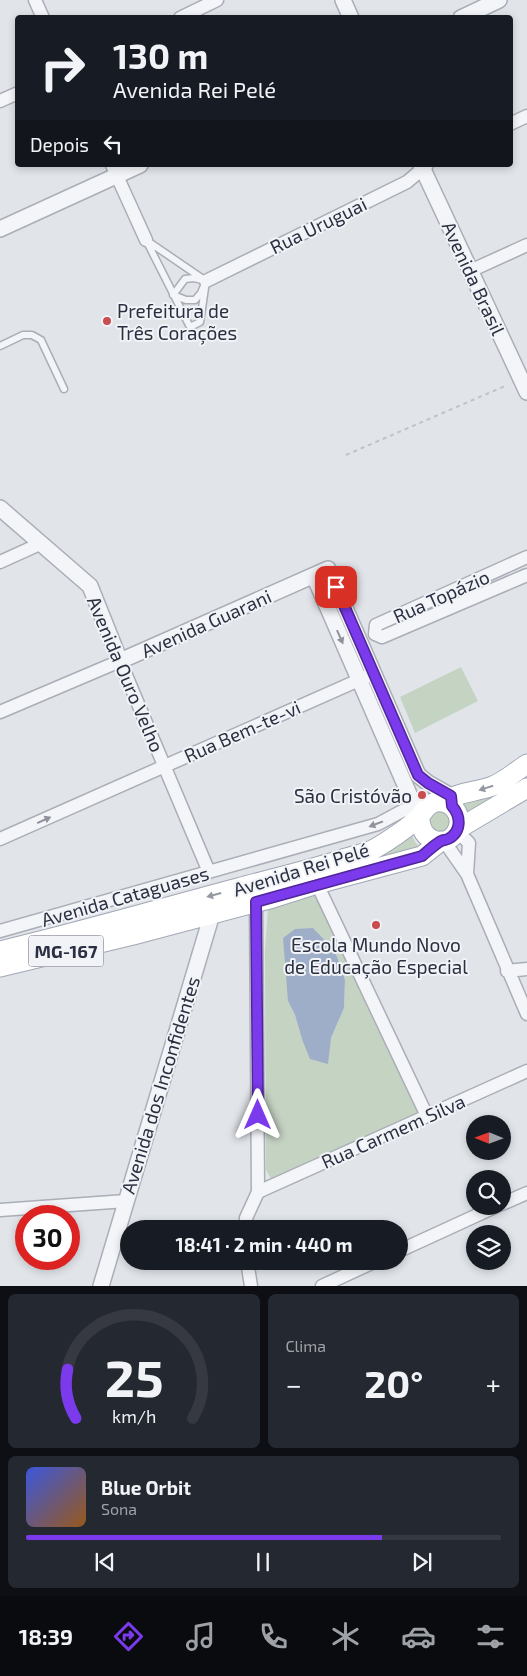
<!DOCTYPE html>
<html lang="pt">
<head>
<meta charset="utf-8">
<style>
  body { margin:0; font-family:"Exo 2",sans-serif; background:#242831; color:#f1f3f6; height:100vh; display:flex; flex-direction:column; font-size:19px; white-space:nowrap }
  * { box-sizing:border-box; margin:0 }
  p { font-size:16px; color:#9ea1a6 }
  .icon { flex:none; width:28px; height:28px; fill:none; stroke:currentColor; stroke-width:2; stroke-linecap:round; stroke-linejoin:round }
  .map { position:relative; height:1286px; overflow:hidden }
  .side { display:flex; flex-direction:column; gap:8px; padding:8px; background:#0d0f14; flex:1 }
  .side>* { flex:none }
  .top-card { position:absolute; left:15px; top:15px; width:498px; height:152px; border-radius:5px; box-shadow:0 2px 8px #0003; background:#171b24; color:#f1f3f6; overflow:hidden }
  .needle { width:32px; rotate:271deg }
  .fabs { position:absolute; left:466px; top:1115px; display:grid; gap:10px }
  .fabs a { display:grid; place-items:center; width:45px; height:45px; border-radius:50%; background:#171b24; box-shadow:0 2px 8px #0003; font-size:25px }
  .speed { position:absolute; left:15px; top:1205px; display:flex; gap:10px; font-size:25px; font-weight:700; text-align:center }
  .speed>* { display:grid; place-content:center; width:65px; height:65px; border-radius:50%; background:#171b24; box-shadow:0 2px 8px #0003; line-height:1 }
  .speed .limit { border:8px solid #d22; background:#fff; color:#111 }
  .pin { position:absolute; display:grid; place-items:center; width:42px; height:42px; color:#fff; margin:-21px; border-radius:10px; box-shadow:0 2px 8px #0006 }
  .me { position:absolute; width:55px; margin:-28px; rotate:0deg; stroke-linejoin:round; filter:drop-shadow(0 0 4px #0008) }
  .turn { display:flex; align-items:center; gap:18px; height:105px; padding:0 15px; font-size:22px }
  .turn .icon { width:65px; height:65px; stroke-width:2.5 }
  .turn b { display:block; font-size:35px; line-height:42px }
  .then { display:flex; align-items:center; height:48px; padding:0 15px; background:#0003; gap:10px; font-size:19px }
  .big { font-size:38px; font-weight:700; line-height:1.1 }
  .side .widget { flex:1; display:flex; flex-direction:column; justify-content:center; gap:8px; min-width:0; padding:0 18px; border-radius:8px; background:#242831 }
  .side .dial { align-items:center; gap:0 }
  .dial svg { height:130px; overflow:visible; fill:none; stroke:#363941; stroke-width:7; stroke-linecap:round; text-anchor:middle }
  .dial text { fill:#f1f3f6; stroke:none }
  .song { display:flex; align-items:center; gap:15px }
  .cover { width:60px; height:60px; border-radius:8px; background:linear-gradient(135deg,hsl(230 70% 55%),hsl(30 70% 35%)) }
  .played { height:5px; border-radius:2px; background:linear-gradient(90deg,#7c3aed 75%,#363941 75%) }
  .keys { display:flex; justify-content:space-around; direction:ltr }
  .heat { display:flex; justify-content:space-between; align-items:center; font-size:28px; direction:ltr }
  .side .tiles { flex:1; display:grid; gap:8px; grid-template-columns:1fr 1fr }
  .widget:last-child { grid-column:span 2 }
  .trip { position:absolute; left:120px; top:1220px; width:288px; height:50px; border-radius:25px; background:#171b24; box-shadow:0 2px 8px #0003; font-weight:700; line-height:50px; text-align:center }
  .tabs { display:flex; height:80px; justify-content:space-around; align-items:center; background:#090b0e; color:#9ea1a6 }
  .tabs .icon { width:35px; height:35px }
  .tabs .on { color:#7c3aed }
  .tabs b { font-size:22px; color:#f1f3f6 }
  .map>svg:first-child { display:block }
</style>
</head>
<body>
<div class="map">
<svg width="527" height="1286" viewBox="0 0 527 1286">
  <rect width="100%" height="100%" fill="#e1e4e9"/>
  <path fill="#c5d3c3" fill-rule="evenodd" d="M461,667l17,34 -63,32 -15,-36z
    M503,792l-35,27 -1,-9 -7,-7z
    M436,806l17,8 -2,18 -18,4 -6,-25z
    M411,833l4,9 6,7 -56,13z
    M318,895l44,99 56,118 -147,67 -5,-9 -1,-218 3,-46zM313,928l22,23 10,29 -1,28 -13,30 -29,1 -7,-24 -7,-14z"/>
  <path fill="#9eadc8" d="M313,928l22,23 10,29 -1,28 -13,30 -3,26 -18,-5 -8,-20 -7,-24 -7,-14 -5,-63 12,-9z"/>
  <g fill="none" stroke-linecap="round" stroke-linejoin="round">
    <defs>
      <path id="service" d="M146,240l60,41 -6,41 -10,5z
        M194,278l12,3 -5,12 -6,7h-9l-13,-5 12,-16z
        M0,346l23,-11h9l9,5 23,49"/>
      <path id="minor" d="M35,0l8,18
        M180,18l37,-18
        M0,101l18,-8
        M510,124l17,-8
        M112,165l34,75
        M470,271l57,-26
        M206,281l201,-99 20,-17
        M527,557l-151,68 -1,9 7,3 145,-62
        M0,562l42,-19
        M0,712l120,-51 89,211
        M457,831l12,12 -2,31
        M0,839l368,-163
        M444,841l23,33 60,140
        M317,884l110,232
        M0,931l378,-107 26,-14 17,5
        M507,971l20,-2
        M258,1192l269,-121
        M502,1204l25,-11
        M0,1210l126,-9
        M245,1229l1,-11 12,-26 -2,-290
        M399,1251l98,-45
        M247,1261l4,25
        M322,1286l54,-25"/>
      <path id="tertiary" d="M343,0l8,18
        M461,18l38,-18
        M421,165l106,227
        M0,229l140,-64
        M0,508l90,78 30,75 208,-92 90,206 10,8 23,13 1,10
        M314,576l92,211 7,16 8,11
        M101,1286l111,-372"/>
      <path id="primary" d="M442,802c14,-9 32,-10 48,-15 13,-4 26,-16 37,-23
        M458,829l69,-41
        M0,951c80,-19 159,-42 238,-63 33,-9 66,-17 99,-27 11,-4 22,-6 33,-10 11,-5 41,-25 50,-35 5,-6 7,-12 16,-14 15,-2 27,12 22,26 -8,23 -40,15 -38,-12
        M0,967l133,-32 140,-37 44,-14 105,-28 19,-15"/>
    </defs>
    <use href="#service" stroke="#aaaeb7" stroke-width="9"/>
    <use href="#minor" stroke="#aaaeb7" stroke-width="15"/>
    <use href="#tertiary" stroke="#aaaeb7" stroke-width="18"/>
    <use href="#primary" stroke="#a1a7b5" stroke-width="21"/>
    <path stroke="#bfc2c8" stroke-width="2" stroke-dasharray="4 4" stroke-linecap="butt" d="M346,455l159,-69"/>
    <use href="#service" stroke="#f4f5f8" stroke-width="6"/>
    <use href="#minor" stroke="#f4f5f8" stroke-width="12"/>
    <use href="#tertiary" stroke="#f4f5f8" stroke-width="15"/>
    <use href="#primary" stroke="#fff" stroke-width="19"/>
  </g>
  <defs><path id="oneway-solid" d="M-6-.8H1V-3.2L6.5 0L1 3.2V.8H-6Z" transform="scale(1.25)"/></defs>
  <g fill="#8f929c">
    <use href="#oneway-solid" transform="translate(340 637) rotate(66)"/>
    <use href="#oneway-solid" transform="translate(44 820) rotate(-24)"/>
    <use href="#oneway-solid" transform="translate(376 824) rotate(159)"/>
  </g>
  <g fill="#9498a0">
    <use href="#oneway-solid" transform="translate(486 788) rotate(162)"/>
    <use href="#oneway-solid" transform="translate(214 895) rotate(165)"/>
  </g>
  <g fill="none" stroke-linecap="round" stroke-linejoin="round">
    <defs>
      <path id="route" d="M258,1115l-2,-213 166,-46c5,-4 12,-11 19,-15 2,-1 5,-1 7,-2 14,-7 13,-23 4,-33l-1,-10 -23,-13 -10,-8 -82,-188"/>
    </defs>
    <use href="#route" stroke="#51269a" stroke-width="12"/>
    <use href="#route" stroke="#7c3aed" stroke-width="9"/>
  </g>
  <g fill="#c94c4f" stroke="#f1f3f7" stroke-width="2">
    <circle cx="107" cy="321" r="5"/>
    <circle cx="422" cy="795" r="5"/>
    <circle cx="376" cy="925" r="5"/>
  </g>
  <g text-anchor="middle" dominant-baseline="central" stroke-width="4" stroke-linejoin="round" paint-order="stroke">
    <rect fill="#f1f3f7" stroke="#666a78" stroke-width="1" x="28.5" y="935.5" width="75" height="31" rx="4"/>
    <g font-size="18" font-weight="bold" fill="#2a3041">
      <text x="66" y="951">MG-167</text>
    </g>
    <g font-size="19" fill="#2a3041" stroke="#f1f3f7">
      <text transform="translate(318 225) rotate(-26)">Rua Uruguai</text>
      <text transform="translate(474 278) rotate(65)">Avenida Brasil</text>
      <text transform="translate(441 596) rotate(-24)">Rua Topázio</text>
      <text transform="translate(206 623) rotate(-24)">Avenida Guarani</text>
      <text transform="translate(126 674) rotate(67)">Avenida Ouro Velho</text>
      <text transform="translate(242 731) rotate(-24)">Rua Bem-te-vi</text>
      <text transform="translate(301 869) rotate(-17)">Avenida Rei Pelé</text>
      <text transform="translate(125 896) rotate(-16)">Avenida Cataguases</text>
      <text transform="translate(160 1085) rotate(-73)">Avenida dos Inconfidentes</text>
      <text transform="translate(393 1131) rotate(-24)">Rua Carmem Silva</text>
    </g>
    <g font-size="19" fill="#2a3041" stroke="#f1f3f7" text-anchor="start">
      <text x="117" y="310">Prefeitura de<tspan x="117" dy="22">Três Corações</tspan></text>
      <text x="412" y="795" text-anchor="end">São Cristóvão</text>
      <text x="376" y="944" text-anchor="middle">Escola Mundo Novo<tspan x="376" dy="22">de Educação Especial</tspan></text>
    </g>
  </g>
</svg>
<div class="fabs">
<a><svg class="needle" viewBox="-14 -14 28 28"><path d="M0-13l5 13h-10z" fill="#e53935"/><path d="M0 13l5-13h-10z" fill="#9ea1a6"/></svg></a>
<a><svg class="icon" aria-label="search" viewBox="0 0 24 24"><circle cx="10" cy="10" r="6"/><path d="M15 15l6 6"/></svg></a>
<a><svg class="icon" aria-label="layers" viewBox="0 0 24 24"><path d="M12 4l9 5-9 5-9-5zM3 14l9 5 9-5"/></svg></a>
</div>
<div class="speed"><div class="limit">30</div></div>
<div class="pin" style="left:336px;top:587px;background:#d93025"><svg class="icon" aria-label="arrive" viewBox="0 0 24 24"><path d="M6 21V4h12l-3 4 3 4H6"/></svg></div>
<svg class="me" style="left:258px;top:1115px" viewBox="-20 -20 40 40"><path d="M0-17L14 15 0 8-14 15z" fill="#7c3aed" stroke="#fff" stroke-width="4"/></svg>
<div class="trip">18:41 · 2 min · 440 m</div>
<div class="top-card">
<div class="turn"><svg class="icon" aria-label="right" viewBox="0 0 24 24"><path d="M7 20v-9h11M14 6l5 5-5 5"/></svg><div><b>130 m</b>Avenida Rei Pelé</div></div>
<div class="then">Depois<svg class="icon" aria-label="left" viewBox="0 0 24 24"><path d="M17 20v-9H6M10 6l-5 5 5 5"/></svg></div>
</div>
</div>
<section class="side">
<div class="tiles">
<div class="widget dial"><svg viewBox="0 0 100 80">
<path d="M14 69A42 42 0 1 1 86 69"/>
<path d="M14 69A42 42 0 0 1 9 39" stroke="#7c3aed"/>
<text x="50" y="56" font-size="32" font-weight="700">25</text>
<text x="50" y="72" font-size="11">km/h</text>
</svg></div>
<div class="widget"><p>Clima</p>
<div class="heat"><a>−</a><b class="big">20°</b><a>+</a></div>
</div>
<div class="widget">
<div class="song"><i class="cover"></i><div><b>Blue Orbit</b><p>Sona</p></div></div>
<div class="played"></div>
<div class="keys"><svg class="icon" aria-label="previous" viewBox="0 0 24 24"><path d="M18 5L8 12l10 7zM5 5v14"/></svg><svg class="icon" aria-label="pause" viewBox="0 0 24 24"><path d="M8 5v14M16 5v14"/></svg><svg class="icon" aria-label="next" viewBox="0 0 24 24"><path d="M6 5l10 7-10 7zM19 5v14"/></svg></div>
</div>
</div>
</section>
<nav class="tabs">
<b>18:39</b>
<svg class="icon on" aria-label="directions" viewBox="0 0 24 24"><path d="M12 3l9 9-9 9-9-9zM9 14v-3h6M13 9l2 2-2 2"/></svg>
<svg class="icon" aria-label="music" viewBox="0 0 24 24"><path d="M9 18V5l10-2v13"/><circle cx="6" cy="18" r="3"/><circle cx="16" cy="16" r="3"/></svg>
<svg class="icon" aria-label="phone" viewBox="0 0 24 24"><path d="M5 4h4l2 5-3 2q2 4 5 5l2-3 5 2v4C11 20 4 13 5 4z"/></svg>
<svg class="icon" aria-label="climate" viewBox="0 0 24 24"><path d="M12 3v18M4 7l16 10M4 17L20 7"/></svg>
<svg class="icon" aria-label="car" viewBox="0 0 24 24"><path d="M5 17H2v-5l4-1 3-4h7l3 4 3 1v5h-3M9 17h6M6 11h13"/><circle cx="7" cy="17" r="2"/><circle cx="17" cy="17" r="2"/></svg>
<svg class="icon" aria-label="filters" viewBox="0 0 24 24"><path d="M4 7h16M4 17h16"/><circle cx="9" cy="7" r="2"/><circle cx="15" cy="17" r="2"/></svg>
</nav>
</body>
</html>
